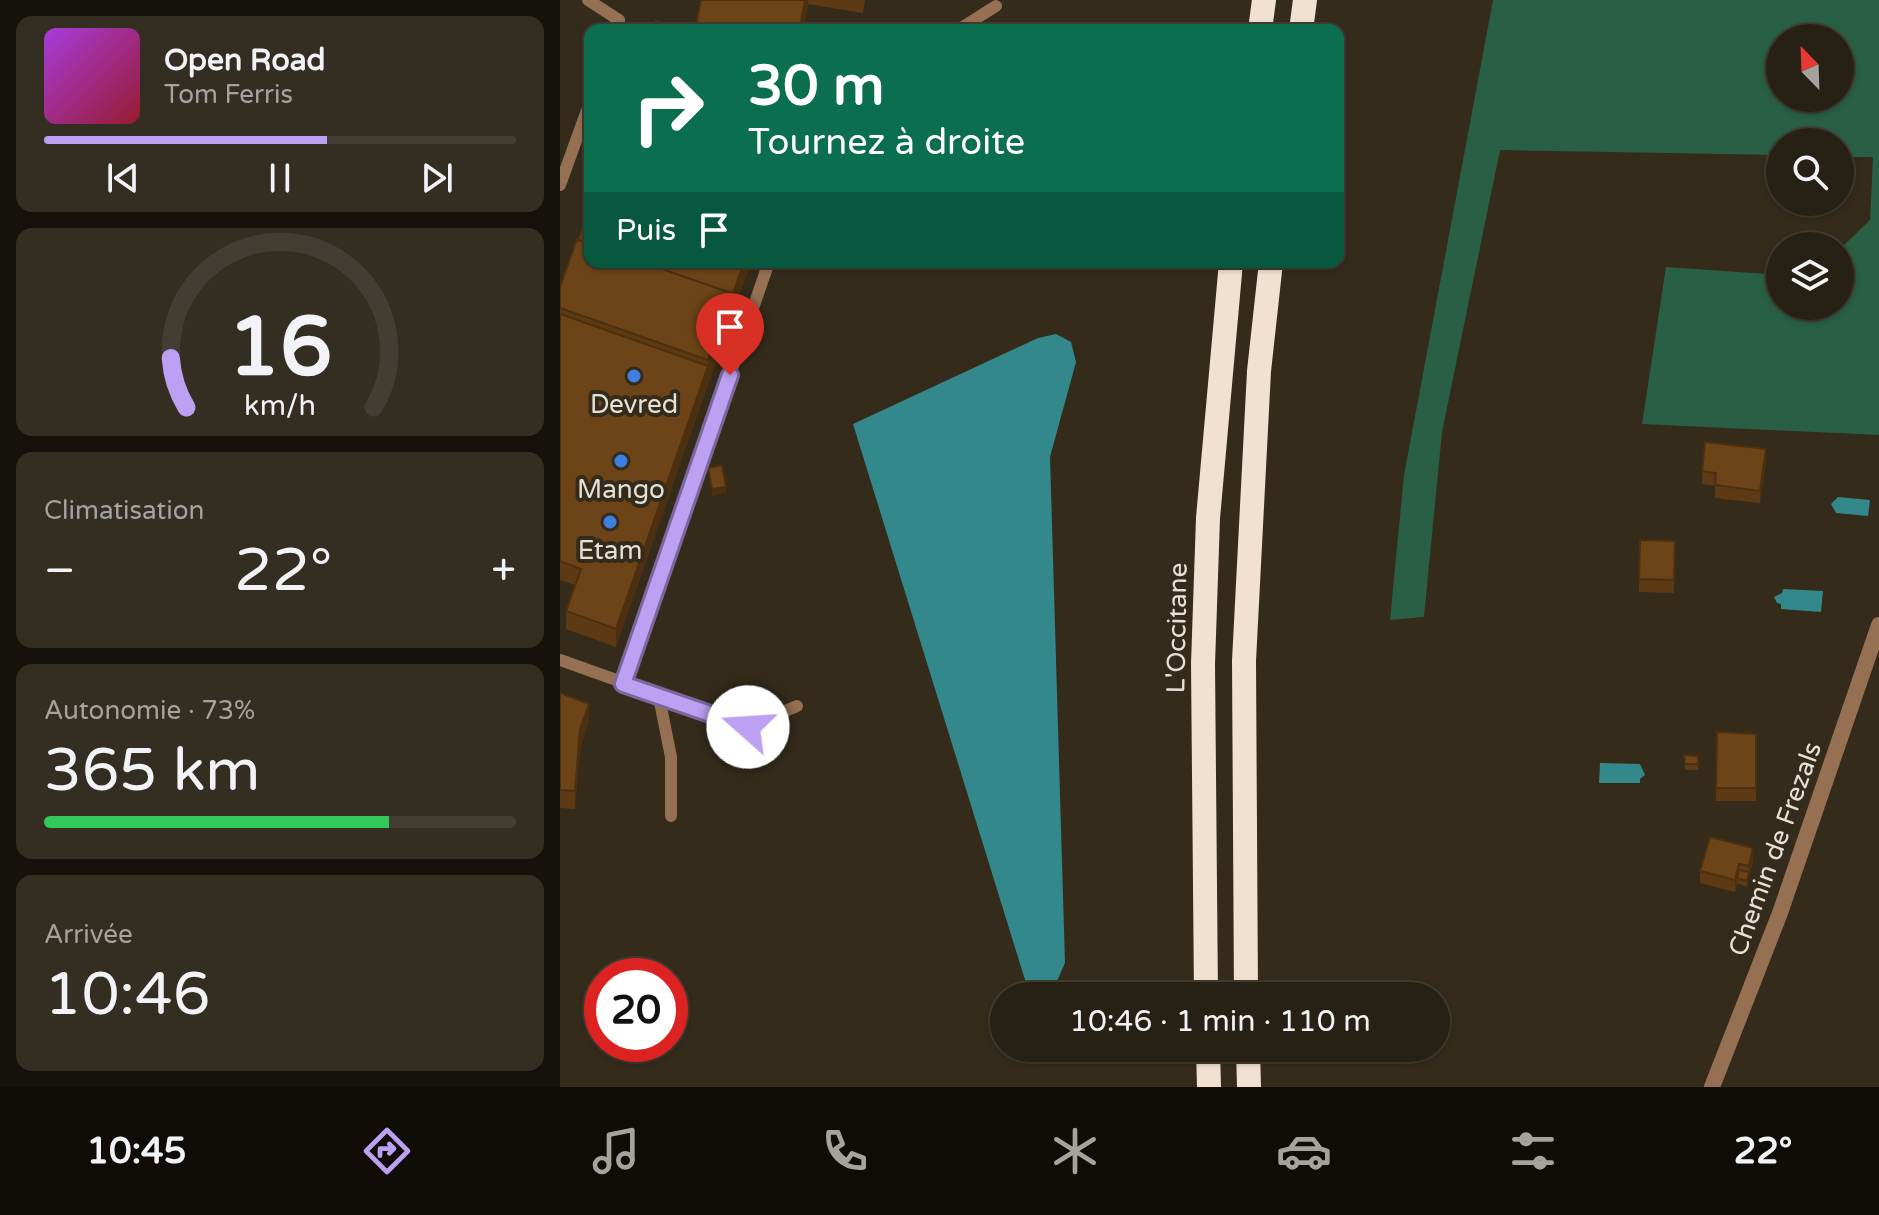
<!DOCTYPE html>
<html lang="fr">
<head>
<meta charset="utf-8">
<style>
  body { margin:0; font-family:"Varela Round",sans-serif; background:#332d22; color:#f1f3f6; height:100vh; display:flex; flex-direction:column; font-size:30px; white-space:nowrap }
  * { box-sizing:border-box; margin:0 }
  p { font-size:26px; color:#a4a3a0 }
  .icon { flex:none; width:44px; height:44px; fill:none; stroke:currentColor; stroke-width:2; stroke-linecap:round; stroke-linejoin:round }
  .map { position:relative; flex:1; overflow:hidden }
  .sheet { display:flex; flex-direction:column; gap:16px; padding:16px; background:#15120b; width:560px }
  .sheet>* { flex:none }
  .guide { position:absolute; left:24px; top:24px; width:760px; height:244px; border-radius:16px; box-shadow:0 2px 6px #0004,0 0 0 2px #433e34; background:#0b6e4f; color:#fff; overflow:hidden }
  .needle { width:52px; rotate:337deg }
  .fabs { position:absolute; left:1206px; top:24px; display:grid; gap:16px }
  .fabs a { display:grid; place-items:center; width:88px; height:88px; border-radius:50%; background:#272014; box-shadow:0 2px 6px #0004,0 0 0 2px #433e34; font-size:40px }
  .speed { position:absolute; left:24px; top:958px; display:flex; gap:16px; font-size:40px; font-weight:700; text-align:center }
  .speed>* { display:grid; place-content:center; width:104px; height:104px; border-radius:50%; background:#272014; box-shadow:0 2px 6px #0004,0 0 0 2px #433e34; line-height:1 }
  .speed .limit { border:12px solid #d22; background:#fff; color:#111 }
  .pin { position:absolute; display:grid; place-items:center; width:68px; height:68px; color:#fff; margin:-82px -34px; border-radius:50% 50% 50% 0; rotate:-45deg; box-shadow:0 0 8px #0007 }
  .pin .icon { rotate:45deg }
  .me { position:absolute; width:88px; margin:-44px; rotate:289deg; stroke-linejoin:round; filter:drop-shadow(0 0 6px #0008) }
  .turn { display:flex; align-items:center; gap:28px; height:168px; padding:0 32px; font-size:36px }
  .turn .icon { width:104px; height:104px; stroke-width:2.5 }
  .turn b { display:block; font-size:56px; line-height:68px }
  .then { display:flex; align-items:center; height:76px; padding:0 32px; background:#0003; gap:16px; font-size:30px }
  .big { font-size:60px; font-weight:600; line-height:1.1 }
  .sheet .tile { flex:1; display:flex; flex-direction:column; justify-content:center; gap:12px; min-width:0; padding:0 28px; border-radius:16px; background:#332d22 }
  .sheet .dial { align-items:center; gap:0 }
  .dial svg { height:208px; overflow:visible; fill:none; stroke:#433e34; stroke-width:7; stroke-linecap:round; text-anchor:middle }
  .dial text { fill:#f1f3f6; stroke:none }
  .song { display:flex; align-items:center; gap:24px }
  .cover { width:96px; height:96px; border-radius:12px; background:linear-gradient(135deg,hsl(280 70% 55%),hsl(350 70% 35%)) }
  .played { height:8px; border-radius:4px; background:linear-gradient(90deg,#bca0f2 60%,#433e34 60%) }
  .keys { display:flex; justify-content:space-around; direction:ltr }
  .heat { display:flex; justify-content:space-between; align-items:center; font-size:44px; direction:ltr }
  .charge { height:12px; border-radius:6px; background:linear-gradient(90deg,#34c759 73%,#433e34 0) }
  .trip { position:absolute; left:430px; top:982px; width:460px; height:80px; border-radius:40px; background:#272014; box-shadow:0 2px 6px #0004,0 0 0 2px #433e34; font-weight:600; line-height:80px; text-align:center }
  .dock { display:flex; height:128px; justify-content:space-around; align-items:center; background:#100d08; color:#a4a3a0 }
  .dock .icon { width:56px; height:56px }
  .dock .current { color:#bca0f2 }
  .dock b { font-size:36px; color:#f1f3f6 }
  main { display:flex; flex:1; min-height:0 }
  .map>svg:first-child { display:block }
</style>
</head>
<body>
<main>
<section class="sheet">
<div class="tile">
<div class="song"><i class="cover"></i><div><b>Open Road</b><p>Tom Ferris</p></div></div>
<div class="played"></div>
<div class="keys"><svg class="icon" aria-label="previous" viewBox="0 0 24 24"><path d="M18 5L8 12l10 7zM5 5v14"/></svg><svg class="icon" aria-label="pause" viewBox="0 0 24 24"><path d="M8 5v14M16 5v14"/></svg><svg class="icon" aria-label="next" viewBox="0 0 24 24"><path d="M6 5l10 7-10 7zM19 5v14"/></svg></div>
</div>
<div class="tile dial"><svg viewBox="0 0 100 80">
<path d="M14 69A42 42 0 1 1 86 69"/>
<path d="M14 69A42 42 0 0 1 8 50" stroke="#bca0f2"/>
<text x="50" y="56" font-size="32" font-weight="700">16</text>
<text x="50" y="72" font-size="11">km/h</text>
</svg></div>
<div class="tile"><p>Climatisation</p>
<div class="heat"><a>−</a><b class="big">22°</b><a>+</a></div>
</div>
<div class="tile"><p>Autonomie · 73%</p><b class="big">365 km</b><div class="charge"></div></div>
<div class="tile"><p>Arrivée</p><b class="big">10:46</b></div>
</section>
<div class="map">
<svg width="1319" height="1087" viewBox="0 0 1319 1087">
  <rect width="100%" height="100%" fill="#342b1b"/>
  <path fill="#295f44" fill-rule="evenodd" d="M933,0h386v435l-237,-11 24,-157 114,8v31h60v-57l30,-29 3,-63h-33v-15h-60v13l-280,-5 -58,282 -18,185 -34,3 14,-145zM1220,38h60v60h-60z"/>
  <path fill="#33888b" d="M496,334l15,8 5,20 -26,95 15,506 -8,18 -16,11 -15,-9 -173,-559 185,-86z
    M1278,497l32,3 -2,16 -32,-3 -5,-9z
    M1223,589l40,2 -2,21 -40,-3v-5l-4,-1 -3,-6 8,-4z
    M1040,763l40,1 5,11 -5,4v4h-41z"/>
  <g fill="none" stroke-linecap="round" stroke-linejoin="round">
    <path stroke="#957052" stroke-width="12" d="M28,0l31,20 -3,10
      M398,30l38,-24
      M0,185l30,-83
      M0,660l188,67 49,-21
      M63,684l146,-422
      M99,697l12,60v59"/>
    <path stroke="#957052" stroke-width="16" d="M1152,1087l68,-174 99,-288"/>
    <path stroke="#f2e0d1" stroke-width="24" d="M700,30l4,-30
      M741,30l4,-30
      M646,996l-3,-332 5,-146 23,-256
      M686,996l-2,-335 15,-290 12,-109
      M648,1048l1,39
      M688,1048l1,39"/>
  </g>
  <path fill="#5d3a14" d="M141,0h164l-2,13 -55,-9 -5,26h-108z
    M30,262h161l-135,385 -50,-18v-18l9,-26 -15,-5v-293z
    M1206,462l-6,41 -45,-5v-12l-13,-2v-13z
    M1080,540l35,1 -1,52 -35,-1z
    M0,693l29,29 -9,26 -5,61 -15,-1z
    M1157,732l39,2v67h-40z
    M1124,755l14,1v14h-13z
    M1193,860l-6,27 -10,-4 -2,9 -35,-9v-12z"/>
  <path fill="#4c3010" d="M245,0h3v4l-5,26h-3z
    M184,262h7l-43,122v-24l23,-67z
    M148,366v18l-92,263v-18z
    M1206,449v13l-6,41v-12z
    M166,487v6l-14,3v-7z
    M29,704v18l-9,26 -5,61v-18l5,-62z
    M1193,848v12l-6,27 2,-21z
    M1179,864v12l-2,2 -2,14v-12z"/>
  <path fill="#6c4417" stroke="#4c3010" stroke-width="2" d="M141,0h104l-5,27 -23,-4 -2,7h-80z
    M95,20l27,10h-30z
    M30,207v37l-12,-4z
    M17,239l13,5v18h52l89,31 -23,67 -148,-52v-21z
    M82,262h102l-13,37v-6z
    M0,314l148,52 -92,263 -50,-18 15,-42 -21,-8z
    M1145,442l61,7 -6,42 -45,-6 1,-12 -14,-2z
    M162,465l4,22 -14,2 -4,-21z
    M1080,540l35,1 -1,39 -35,-1z
    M0,693l29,11 -9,25 -5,62 -15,-1z
    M1157,732l39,2v54h-40z
    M1124,755l14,1v8h-13z
    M1150,837l43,11 -4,18 -10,-2 -4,16 -35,-9z
    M1179,870l10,2 -2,9 -10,-3z"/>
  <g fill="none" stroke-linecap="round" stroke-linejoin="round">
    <defs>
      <path id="route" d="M170,375l-107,309 125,43"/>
    </defs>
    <use href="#route" stroke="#7a689d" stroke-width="20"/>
    <use href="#route" stroke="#bca0f2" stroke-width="14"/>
  </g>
  <g fill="#3f7fe0" stroke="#342b1b" stroke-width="3">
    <circle cx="74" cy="376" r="8"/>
    <circle cx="61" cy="461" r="8"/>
    <circle cx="50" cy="522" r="8"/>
  </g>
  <g text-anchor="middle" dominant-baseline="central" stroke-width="8" stroke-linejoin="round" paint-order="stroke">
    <g font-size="26" fill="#e6e1d7" stroke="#342b1b">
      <text x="74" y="404">Devred</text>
      <text x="61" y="489">Mango</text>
      <text x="50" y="550">Etam</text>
    </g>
    <g font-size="26" fill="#e6e1d7" stroke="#342b1b">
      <text transform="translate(617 628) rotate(-89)">L'Occitane</text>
      <text transform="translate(1215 849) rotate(-70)">Chemin de Frezals</text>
    </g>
  </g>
</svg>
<div class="fabs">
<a><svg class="needle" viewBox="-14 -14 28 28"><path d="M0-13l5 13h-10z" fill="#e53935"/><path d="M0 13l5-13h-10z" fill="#a4a3a0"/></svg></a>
<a><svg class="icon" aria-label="search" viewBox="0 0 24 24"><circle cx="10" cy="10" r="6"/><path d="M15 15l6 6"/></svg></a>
<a><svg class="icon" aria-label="layers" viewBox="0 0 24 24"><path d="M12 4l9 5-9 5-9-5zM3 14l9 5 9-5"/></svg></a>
</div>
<div class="speed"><div class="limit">20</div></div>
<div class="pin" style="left:170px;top:375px;background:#d93025"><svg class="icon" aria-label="arrive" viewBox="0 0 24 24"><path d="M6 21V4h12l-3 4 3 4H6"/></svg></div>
<svg class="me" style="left:188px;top:727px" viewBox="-20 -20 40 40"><circle r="19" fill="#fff"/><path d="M0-13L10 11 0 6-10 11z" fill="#bca0f2"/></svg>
<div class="trip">10:46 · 1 min · 110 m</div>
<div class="guide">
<div class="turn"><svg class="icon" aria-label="right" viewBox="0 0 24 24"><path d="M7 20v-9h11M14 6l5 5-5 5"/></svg><div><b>30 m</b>Tournez à droite</div></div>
<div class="then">Puis<svg class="icon" aria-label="arrive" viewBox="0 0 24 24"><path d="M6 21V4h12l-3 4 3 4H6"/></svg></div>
</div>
</div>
</main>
<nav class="dock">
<b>10:45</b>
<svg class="icon current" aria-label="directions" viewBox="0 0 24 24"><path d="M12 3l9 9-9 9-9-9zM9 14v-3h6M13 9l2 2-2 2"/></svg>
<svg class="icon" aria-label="music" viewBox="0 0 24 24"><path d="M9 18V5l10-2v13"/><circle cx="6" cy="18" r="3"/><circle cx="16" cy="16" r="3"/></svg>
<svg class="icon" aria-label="phone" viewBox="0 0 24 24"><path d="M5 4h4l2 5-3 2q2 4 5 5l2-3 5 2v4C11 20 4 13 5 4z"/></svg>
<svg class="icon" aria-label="climate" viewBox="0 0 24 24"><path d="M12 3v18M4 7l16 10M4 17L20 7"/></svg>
<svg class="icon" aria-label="car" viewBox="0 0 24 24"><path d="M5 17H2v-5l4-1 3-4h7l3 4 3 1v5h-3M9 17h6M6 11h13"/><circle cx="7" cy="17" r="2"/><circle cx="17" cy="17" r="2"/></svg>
<svg class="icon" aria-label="filters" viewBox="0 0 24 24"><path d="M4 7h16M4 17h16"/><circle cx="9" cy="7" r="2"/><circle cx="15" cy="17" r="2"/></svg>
<b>22°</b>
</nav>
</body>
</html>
